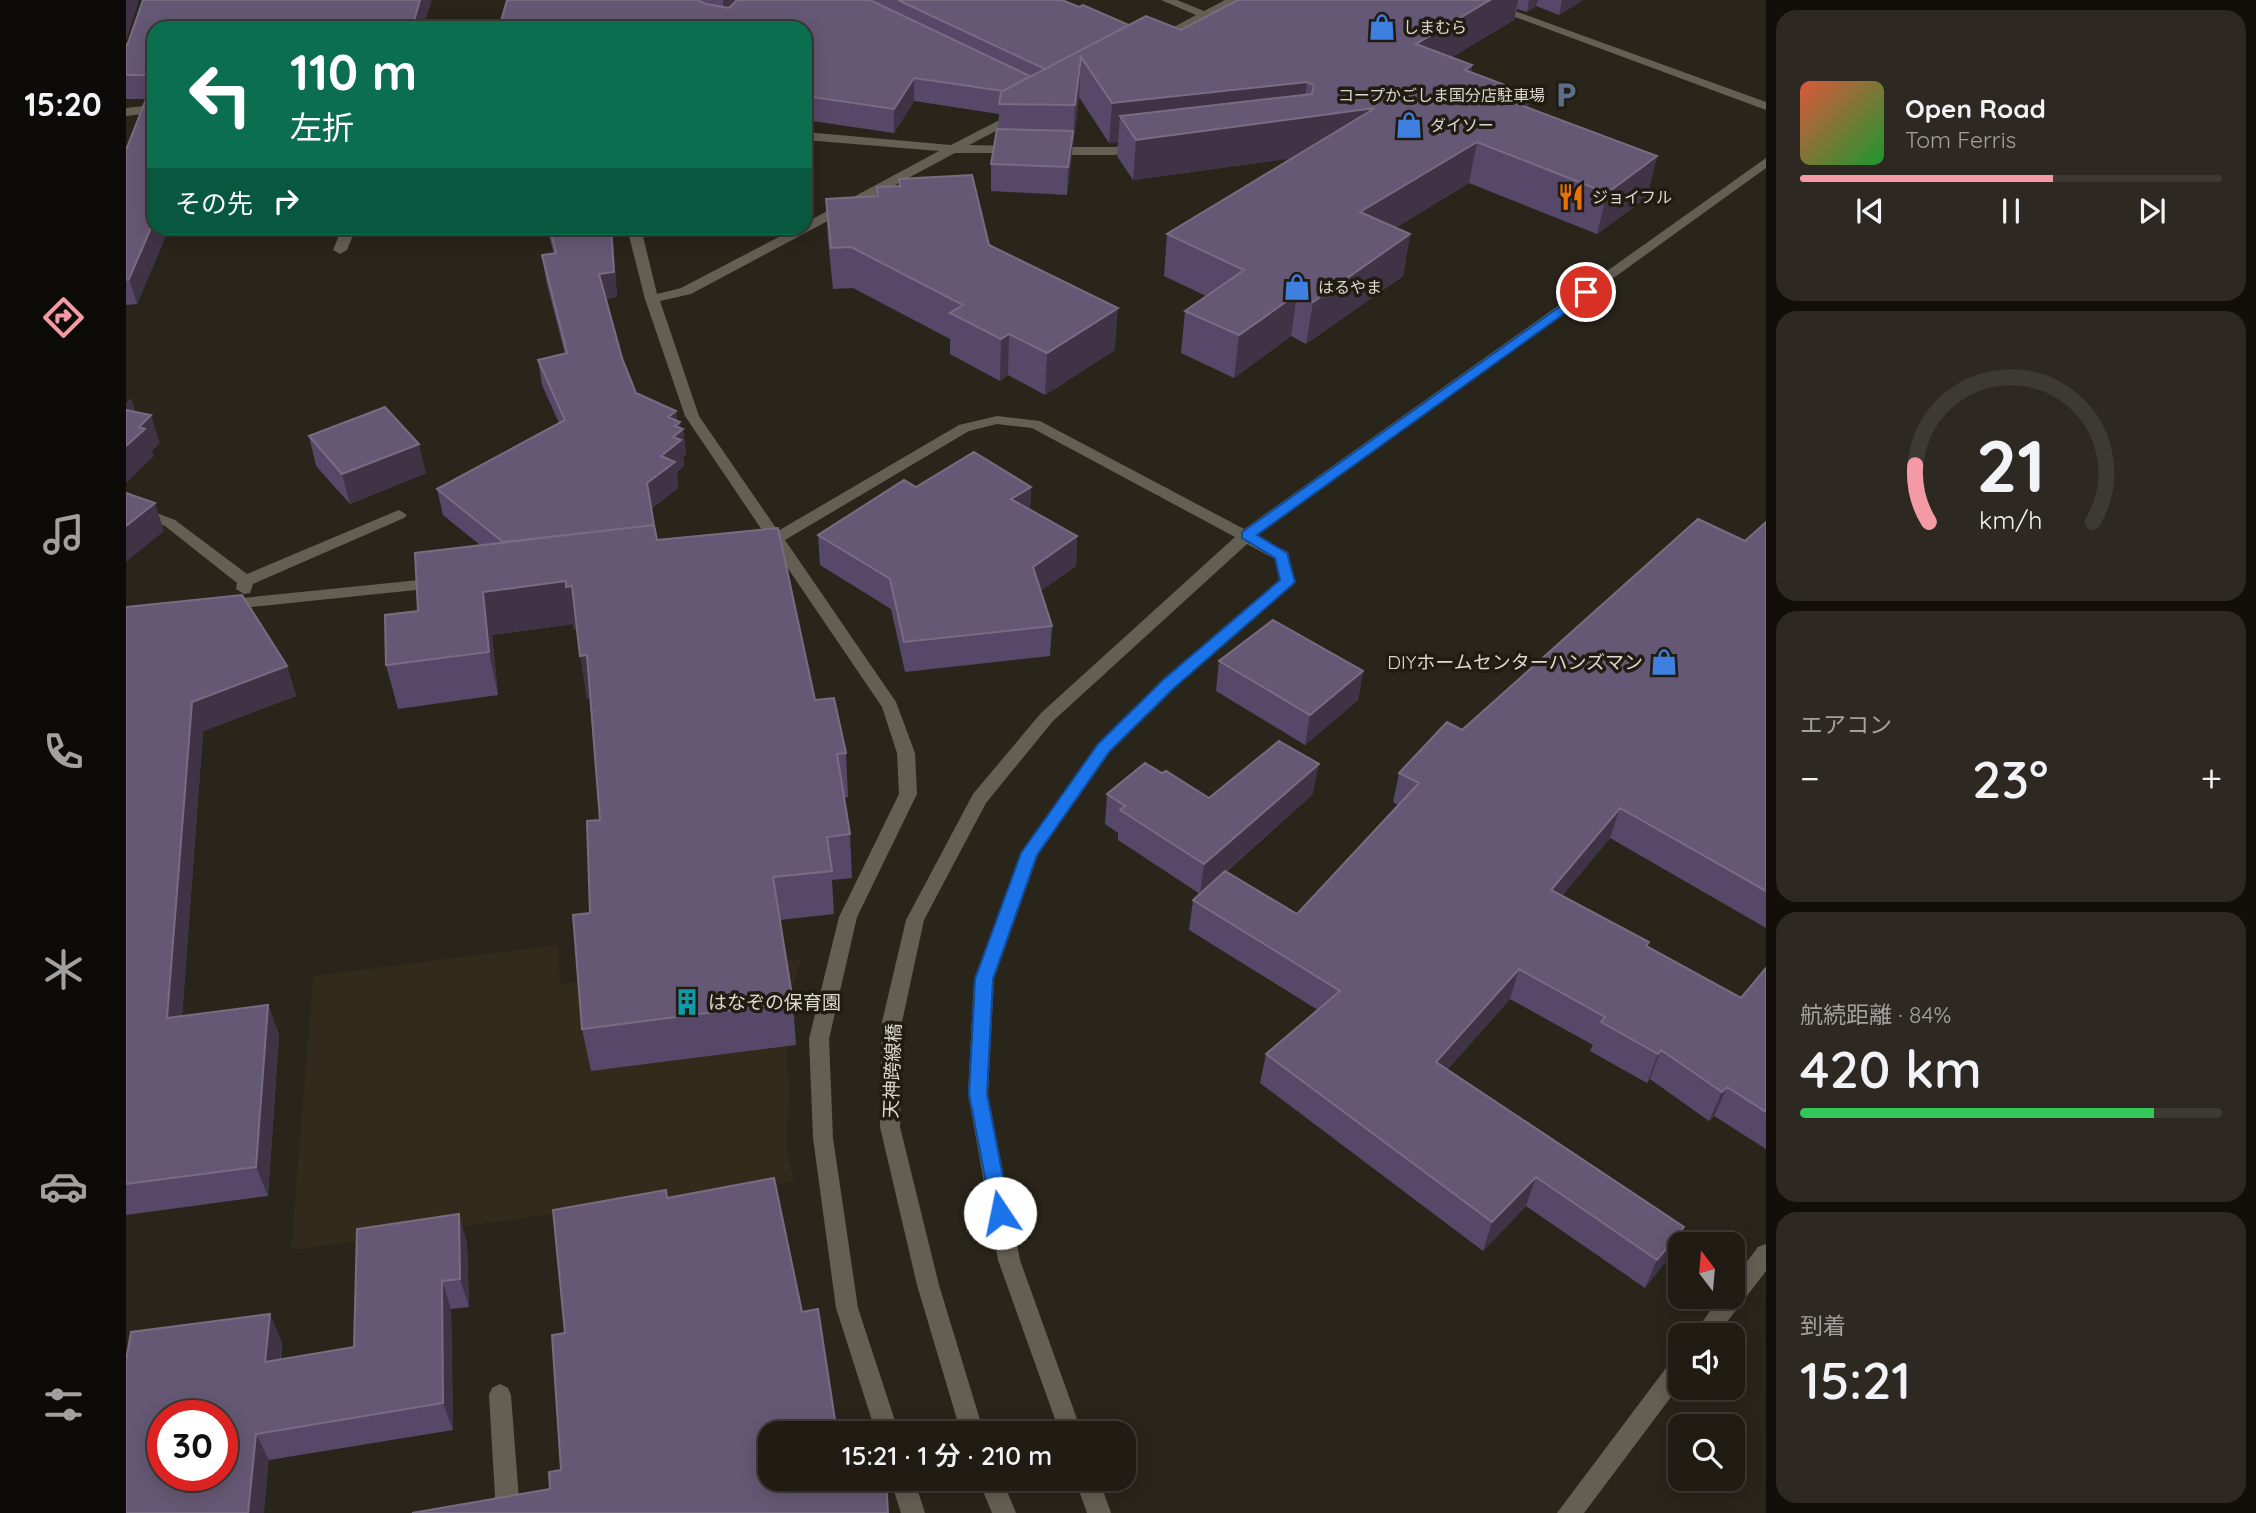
<!DOCTYPE html>
<html lang="ja">
<head>
<meta charset="utf-8">
<style>
  body { margin:0; font-family:Quicksand,"Noto Sans JP",sans-serif; background:#2d2922; color:#f1f3f6; height:100vh; display:flex; flex-direction:column; font-size:26px; white-space:nowrap }
  * { box-sizing:border-box; margin:0 }
  p { font-size:23px; color:#a2a1a0 }
  .icon { flex:none; width:38px; height:38px; fill:none; stroke:currentColor; stroke-width:2; stroke-linecap:round; stroke-linejoin:round }
  .map { position:relative; flex:1; overflow:hidden }
  .side { display:flex; flex-direction:column; gap:10px; padding:10px; background:#120f0b; width:490px }
  .side>* { flex:none }
  .banner { position:absolute; left:21px; top:21px; width:665px; height:214px; border-radius:21px; box-shadow:0 4px 18px #0003,0 0 0 2px #3d3a34; background:#0b6e4f; color:#fff; overflow:hidden }
  .needle { width:46px; rotate:344deg }
  .buttons { position:absolute; left:1542px; top:1232px; display:grid; gap:14px }
  .buttons a { display:grid; place-items:center; width:77px; height:77px; border-radius:14px; background:#201c14; box-shadow:0 4px 18px #0003,0 0 0 2px #3d3a34; font-size:35px }
  .speed { position:absolute; left:21px; top:1400px; display:flex; gap:14px; font-size:35px; font-weight:700; text-align:center }
  .speed>* { display:grid; place-content:center; width:91px; height:91px; border-radius:50%; background:#201c14; box-shadow:0 4px 18px #0003,0 0 0 2px #3d3a34; line-height:1 }
  .speed .limit { border:10px solid #d22; background:#fff; color:#111 }
  .pin { position:absolute; display:grid; place-items:center; width:60px; height:60px; color:#fff; margin:-30px; border:4px solid #fff; border-radius:50%; box-shadow:0 2px 7px #0007 }
  .me { position:absolute; width:77px; margin:-38px; rotate:349deg; stroke-linejoin:round; filter:drop-shadow(0 0 5px #0008) }
  .turn { display:flex; align-items:center; gap:24px; height:147px; padding:0 28px; font-size:32px }
  .turn .icon { width:91px; height:91px; stroke-width:2.5 }
  .turn b { display:block; font-size:49px; line-height:60px }
  .then { display:flex; align-items:center; height:66px; padding:0 28px; background:#0003; gap:14px; font-size:26px }
  .big { font-size:52px; font-weight:600; line-height:1.1 }
  .side .card { flex:1; display:flex; flex-direction:column; justify-content:center; gap:10px; min-width:0; padding:0 24px; border-radius:21px; background:#2d2922 }
  .side .dial { align-items:center; gap:0 }
  .dial svg { height:182px; overflow:visible; fill:none; stroke:#3d3a34; stroke-width:7; stroke-linecap:round; text-anchor:middle }
  .dial text { fill:#f1f3f6; stroke:none }
  .song { display:flex; align-items:center; gap:21px }
  .cover { width:84px; height:84px; border-radius:10px; background:linear-gradient(135deg,hsl(10 70% 55%),hsl(130 70% 35%)) }
  .played { height:7px; border-radius:4px; background:linear-gradient(90deg,#f49aa5 60%,#3d3a34 60%) }
  .keys { display:flex; justify-content:space-around; direction:ltr }
  .heat { display:flex; justify-content:space-between; align-items:center; font-size:38px; direction:ltr }
  .charge { height:10px; border-radius:5px; background:linear-gradient(90deg,#34c759 84%,#3d3a34 0) }
  .trip { position:absolute; left:632px; top:1421px; width:378px; height:70px; border-radius:21px; background:#201c14; box-shadow:0 4px 18px #0003,0 0 0 2px #3d3a34; font-weight:600; line-height:70px; text-align:center }
  main { display:flex; flex:1; min-height:0 }
  .dock { display:flex; flex-direction:column; width:126px; justify-content:space-around; align-items:center; background:#0d0b08; color:#a2a1a0 }
  .dock .icon { width:49px; height:49px }
  .dock .on { color:#f49aa5 }
  .dock b { font-size:32px; color:#f1f3f6 }
  .map>svg:first-child { display:block }
</style>
</head>
<body>
<main>
<nav class="dock">
<b>15:20</b>
<svg class="icon on" aria-label="directions" viewBox="0 0 24 24"><path d="M12 3l9 9-9 9-9-9zM9 14v-3h6M13 9l2 2-2 2"/></svg>
<svg class="icon" aria-label="music" viewBox="0 0 24 24"><path d="M9 18V5l10-2v13"/><circle cx="6" cy="18" r="3"/><circle cx="16" cy="16" r="3"/></svg>
<svg class="icon" aria-label="phone" viewBox="0 0 24 24"><path d="M5 4h4l2 5-3 2q2 4 5 5l2-3 5 2v4C11 20 4 13 5 4z"/></svg>
<svg class="icon" aria-label="climate" viewBox="0 0 24 24"><path d="M12 3v18M4 7l16 10M4 17L20 7"/></svg>
<svg class="icon" aria-label="car" viewBox="0 0 24 24"><path d="M5 17H2v-5l4-1 3-4h7l3 4 3 1v5h-3M9 17h6M6 11h13"/><circle cx="7" cy="17" r="2"/><circle cx="17" cy="17" r="2"/></svg>
<svg class="icon" aria-label="filters" viewBox="0 0 24 24"><path d="M4 7h16M4 17h16"/><circle cx="9" cy="7" r="2"/><circle cx="15" cy="17" r="2"/></svg>
</nav>
<div class="map">
<svg width="1640" height="1513" viewBox="0 0 1640 1513">
  <rect width="100%" height="100%" fill="#2a251b"/>
  <path fill="#322b1b" d="M432,945l2,39 242,-25 -10,27 -6,54 3,49 -2,61 7,31 -503,69 22,-274z"/>
  <g fill="none" stroke-linecap="round" stroke-linejoin="round">
    <path fill="#645f53" fill-rule="evenodd" d="M1035,0h16l27,11 21,-11h14l-80,42 -6,-3 2,-2 41,-22z
      M1343,0h16l281,102v8z
      M307,20h8v8h-12z
      M28,105v8l-28,3v-8z
      M891,111l6,4 -2,3 -52,27 49,1 6,4 -2,3h-67l-264,141 -31,7 39,115 79,115 181,-106 38,-9 43,5 204,108 522,-371v10l-510,368 32,16 7,29 -2,4 -119,103 -64,64 -72,103 -44,124 -6,115 32,166 62,173h-22l-62,-173 -30,-166 6,-115 47,-126 77,-109 64,-64 117,-100 -4,-21 -28,-15 -194,177 -67,82 -62,117 -22,102 -2,105 39,158 45,148h-23l-44,-148 -37,-158 2,-105 24,-102 67,-126 68,-81 194,-176 -203,-109 -35,-4 -28,7 -184,109 111,162 19,51 2,41 -60,123 -28,122 4,99 25,170 41,125h-23l-40,-125 -23,-170 -4,-99 30,-122 60,-123 -2,-41 -15,-46 -110,-162 -13,3 -8,-5 2,-4 13,-3 -81,-120 -40,-117 -18,-71h14l16,66 24,-6 115,-60h9v-5l134,-72 -134,-11v-8l146,13z
      M1014,144l6,4 -2,3 -30,4h-65l-6,-4 6,-4h65z
      M216,228h14l-9,22 -7,4 -7,-4z
      M0,501l49,19 72,54 147,-62 5,-2 8,5 -3,3 -151,66 -3,9 -6,1 -8,-5 1,-6 -72,-57 -39,-15z
      M313,578l6,1 2,4 -2,4 -222,23 -8,-5 8,-5z
      M1640,1244v27l-49,64h-24l27,-38h12v-16l26,-34z
      M1554,1357v28l-96,128h-27l115,-153z
      M374,1384l8,4 3,7 9,118h-24l-7,-118 3,-7z
      M764,1479h24l11,34h-24z
      M852,1479h24l14,34h-24z
      M949,1479h24l12,34h-24z"/>
  </g>
  <path fill="#574869" d="M381,0h555l67,25 52,5 57,-30h345l-24,15 -23,-9 -9,6 -10,-3 -3,11 -62,37 20,8 -1,7 57,35 129,49 -10,41 -50,37 -128,-51 -74,45 15,6 -7,42 -97,68 -15,-8 -57,42 -53,-25 4,-42 21,-15 -42,-20 3,-42 125,-76 -159,22 -16,-24 1,-14 -9,1 -30,-46 -6,48h-1l-5,50 -76,-4v-27l7,-35 1,-15 -85,-13 -20,32 -89,-13v-92z
    M28,28v200h15l-32,76 -11,1v-155l20,-51h-20v-54z
    M773,179l90,66 126,105 -70,45 -37,-20 -8,6 -50,-27v-15l-97,-51 -20,1 -5,-49 -2,-41 51,-3v-9l22,-1z
    M421,228h65l5,69 -11,2 16,59 14,35 42,28 3,7 2,1 3,26 -3,2 1,9 -7,6 1,16 -27,21 6,31 158,160 31,53 2,44 -4,1 6,36 2,44 -20,2 2,34 -54,6 13,82 3,43 -205,26 -9,-42 8,-116 10,-93 -10,-121h-3l-10,-69h-3l-1,-6 -81,11 6,60 -100,14 -12,-44 32,-54 62,-66 -37,-30 -6,-26 122,-66 -17,-38 -4,-25 27,-6 -19,-74 -4,-25 12,-1z
    M183,436l117,37 -76,31 -34,-38z
    M790,487h115l-1,22 47,27 -1,30 -36,25 12,35 -2,30 -145,16 -14,-63 -71,-44 -2,-30z
    M1640,522v406l-156,-90 -48,58 87,46 -2,5 94,51 25,-30v181l-52,-33 -5,5 -59,-42 -3,4 -57,-32 3,-6 -83,-46 -63,71 237,157 -13,28 -26,33 -119,-82 -43,45 -223,-168 6,-29 52,-44 -129,-80 4,-30 7,-6 -82,-54v-7l-13,-9 2,-30 55,-21 47,25 104,-4 -87,78 71,42 101,-109 -5,-3 6,-29 346,-232z
    M0,607l161,59 9,30 -93,35 -21,285 86,-11 11,30 -11,161 -142,19z
    M1093,661l144,10 -5,29 -53,45 -89,-54z
    M341,1242l2,65 -18,2 2,121 -184,30 -143,53 156,-171 -1,17 73,-12z"/>
  <path fill="#3f3345" d="M0,0h13l-13,41z
    M294,0h12l-9,28h-11z
    M597,0h20l-19,19z
    M1364,0h28l-4,20 -105,63 7,-39z
    M1403,0h9l-2,6 -9,6z
    M1436,0h21l-24,15z
    M955,57l-2,40 -6,48 2,-40z
    M1346,65l-7,40v-35z
    M788,78v23l-20,32v-24z
    M1181,82l-5,36 73,-10 -6,40 -236,32 3,-40 -16,-24 -2,26 -9,1 3,-40z
    M1405,95l-9,40 -4,-31z
    M947,131l-1,27 -5,37 1,-28z
    M1351,142l-8,41 -116,71 7,-42z
    M1531,156l-10,41 -50,37 10,-41z
    M28,221v7h15l-32,76 -8,-25z
    M485,228h1l5,69 -15,2 -3,-25z
    M1284,234l-7,42 -97,68 7,-42z
    M1171,294l-6,42 -57,42 5,-43z
    M992,308l-3,42 -70,45 2,-42z
    M883,334l-1,41 -8,6 1,-42z
    M5,398l9,27 -14,1v-23z
    M550,411l2,13 2,-2 1,9 2,-2 3,26 -3,2 1,9 -7,6 1,16 -28,21 -3,-26 14,-27 7,-39z
    M25,415l9,28 -8,8 2,5 -28,27v-36l13,-20z
    M293,444l7,29 -76,31 -8,-30z
    M905,487l-1,29 -19,-17z
    M29,503l9,28 -38,31v-36z
    M951,536l-1,30 -44,31 1,-30z
    M440,581l6,5 7,43 -5,1 -1,-6 -81,11 6,60 -9,-43 -6,-60z
    M461,655l7,43 -7,1 -7,-43z
    M161,666l9,30 -93,35 -23,316 -13,-29 25,-316z
    M1237,671l-5,29 -53,45 5,-30z
    M1193,764l-6,30 -113,100 4,-30z
    M1494,808l-10,30 -68,82 9,-30z
    M1393,969l-9,30 -82,92 8,-29z
    M142,1005l11,30 -11,161 -12,-29z
    M1535,1050l-11,29 -3,4 11,-29z
    M1601,1087l-13,29 -5,5 13,-29z
    M1410,1177l-10,29 -43,45 9,-29z
    M333,1214l8,28 2,65 -9,-28z
    M1558,1227l-13,28 -26,33 12,-28z
    M316,1281l9,28 2,121 -10,-27z
    M144,1314l12,28 -5,47 -12,-27z
    M130,1434l13,26 -5,53h-16z"/>
  <path fill="#655874" stroke="#786c83" stroke-width="2" fill-rule="evenodd" d="M17,0h277l-8,28h-258v47h-28v-30l2,-2z
    M381,0h190l9,4 23,4 8,-8h135v1l158,75 -27,15 -89,-13 -20,31 -89,-13v-68h-306z
    M772,0h164l17,7 4,-2 46,20 -84,44z
    M1112,0h252l-74,44 56,21 -7,5 66,25 -13,9 139,52 -50,37 -130,-51 -117,70 50,22 -97,68 -16,-8 -58,41 -54,-24 59,-41 -77,-36 208,-126 -239,32 -16,-24 192,-22 2,-9 -7,-3 -195,21 -31,-46 -6,48 -76,-1 2,-12 145,-76 35,14z
    M28,79v142l-25,58 -3,1v-130z
    M871,129l76,2 -5,36 -77,-3z
    M846,175l17,70 129,63 -71,45 -38,-19 -8,5 -51,-26 13,-8 -112,-58 -20,1 -5,-49 52,-3 -1,-9 23,-1 -1,-7z
    M424,228h61l3,44 -15,2 23,84 14,35 40,18 -8,6 12,5 -5,4 8,3 -10,8 8,3 -20,16 14,6 -28,21 7,42 -151,17 -66,-53 128,-69 -27,-60 29,-7 -25,-98 14,-2z
    M259,407l34,37 -77,30 -33,-38z
    M0,410l25,5 -12,12 6,2 -19,17z
    M848,452l57,35 -20,12 66,37 -44,31 19,59 -148,16 -14,-63 -72,-44 86,-55 12,7z
    M0,493l29,10 -29,23z
    M1572,519l47,22 21,-19v369l-146,-83 -69,82 98,52 -3,4 95,52 25,-30v144l-39,-25 -5,5 -61,-42 -3,4 -57,-32 4,-5 -86,-48 -83,93 248,165 -27,33 -121,-83 -44,45 -226,-168 74,-63 -147,-91 32,-29 72,43 122,-131 -20,-10 48,-51 15,8z
    M528,525l3,15 121,-12 37,172 19,-2 12,55 -9,1 13,80 -23,3 5,34 -59,6 20,125 -211,27 -9,-114 17,-2 -3,-92 13,-1 -13,-165 -7,1 -8,-70 -6,1v-6l-83,11 6,60 -103,13 -1,-50 33,-4 -3,-58z
    M116,595l45,71 -95,36 -25,316 101,-13 -12,162 -130,17v-577z
    M1147,620l90,51 -53,44 -91,-54z
    M1153,741l40,23 -115,100 -84,-54 5,-4 -18,-12 38,-31 17,10 4,-2 43,27z
    M648,1178l28,134 16,-3 19,124h-67v46h116l2,34h-476l138,-24 -1,-17 12,-2 -9,-135 13,-2 -12,-123 113,-20 1,8z
    M333,1214l1,65 -18,2 1,122 -187,31 -8,79h-122v-152l5,-29 139,-18 -5,48 89,-15 3,-118zM37,1416h59v59h-59z"/>
  <path fill="#1a73e8" stroke="#114b97" stroke-width="2" d="M1460,288l4,1v6l-333,240 30,18 8,29 -3,3 -118,103 -65,64 -72,103 -44,124 -6,115 23,119 -3,6 -7,2 -7,-2 -24,-125 6,-115 46,-126 77,-109 65,-64 117,-100 -5,-22 -33,-20v-6z"/>
  <defs>
    <symbol id="shop-bare" viewBox="-9 -9 18 18"><path d="M-5-2.5h2.3a2.7 3.5 0 0 1 5.4 0H5L5.5 6h-11ZM-1.5-2.5h3a1.5 2.3 0 0 0-3 0Z" fill="#3f7fe0" stroke="#201c12" stroke-width="2.5" paint-order="stroke"/></symbol>
    <symbol id="parking-bare" viewBox="-9 -9 18 18"><path d="M-3.5-5.5H1a3.5 3.5 0 0 1 0 7H-1V5.5H-3.5ZM-1-3.4V-.6H.8a1.4 1.4 0 0 0 0-2.8Z" fill="#5c6f8a" stroke="#201c12" stroke-width="2.5" paint-order="stroke"/></symbol>
    <symbol id="restaurant-bare" viewBox="-9 -9 18 18"><path d="M-5-6h1v4h1v-4h1v4h1v-4h1v5L-1.5 .5V6h-2V.5L-5-1ZM5-6V6H3V1.5H1.5Q1.5-4 5-6Z" fill="#e8710a" stroke="#201c12" stroke-width="2.5" paint-order="stroke"/></symbol>
    <symbol id="building-bare" viewBox="-9 -9 18 18"><path d="M-4-6H4V6H1V3H-1V6H-4ZM-2.5-4.3h1.7v1.8h-1.7ZM.8-4.3h1.7v1.8H.8ZM-2.5-1h1.7V.8h-1.7ZM.8-1h1.7V.8H.8Z" fill="#0f9aa8" stroke="#201c12" stroke-width="2.5" paint-order="stroke"/></symbol>
  </defs>
  <g fill-rule="evenodd">
    <use href="#shop-bare" x="1237" y="8" width="38" height="38"/>
    <use href="#parking-bare" x="1421" y="76" width="38" height="38"/>
    <use href="#shop-bare" x="1264" y="106" width="38" height="38"/>
    <use href="#restaurant-bare" x="1426" y="178" width="38" height="38"/>
    <use href="#shop-bare" x="1152" y="268" width="38" height="38"/>
    <use href="#shop-bare" x="1519" y="643" width="38" height="38"/>
    <use href="#building-bare" x="542" y="983" width="38" height="38"/>
  </g>
  <g text-anchor="middle" dominant-baseline="central" stroke-width="7" stroke-linejoin="round" paint-order="stroke">
    <g font-size="16" fill="#dcd9d2" stroke="#201c12" text-anchor="start">
      <text x="1277" y="27">しまむら</text>
      <text x="1419" y="95" text-anchor="end">コープかごしま国分店駐車場</text>
      <text x="1304" y="125">ダイソー</text>
      <text x="1466" y="197">ジョイフル</text>
      <text x="1192" y="287">はるやま</text>
    </g>
    <g font-size="19" fill="#dcd9d2" stroke="#201c12" text-anchor="end">
      <text x="1517" y="662">DIYホームセンターハンズマン</text>
      <text x="582" y="1002" text-anchor="start">はなぞの保育園</text>
    </g>
    <g font-size="19" fill="#dcd9d2" stroke="#201c12">
      <text transform="translate(766 1071) rotate(-88)">天神跨線橋</text>
    </g>
  </g>
</svg>
<div class="buttons">
<a><svg class="needle" viewBox="-14 -14 28 28"><path d="M0-13l5 13h-10z" fill="#e53935"/><path d="M0 13l5-13h-10z" fill="#a2a1a0"/></svg></a>
<a><svg class="icon" aria-label="sound" viewBox="0 0 24 24"><path d="M4 9h4l5-4v14l-5-4H4zM17 9q2 3 0 6"/></svg></a>
<a><svg class="icon" aria-label="search" viewBox="0 0 24 24"><circle cx="10" cy="10" r="6"/><path d="M15 15l6 6"/></svg></a>
</div>
<div class="speed"><div class="limit">30</div></div>
<div class="pin" style="left:1460px;top:292px;background:#d93025"><svg class="icon" aria-label="arrive" viewBox="0 0 24 24"><path d="M6 21V4h12l-3 4 3 4H6"/></svg></div>
<svg class="me" style="left:874px;top:1213px" viewBox="-20 -20 40 40"><circle r="19" fill="#fff"/><path d="M0-13L10 11 0 6-10 11z" fill="#1a73e8"/></svg>
<div class="trip">15:21 · 1 分 · 210 m</div>
<div class="banner">
<div class="turn"><svg class="icon" aria-label="left" viewBox="0 0 24 24"><path d="M17 20v-9H6M10 6l-5 5 5 5"/></svg><div><b>110 m</b>左折</div></div>
<div class="then">その先<svg class="icon" aria-label="right" viewBox="0 0 24 24"><path d="M7 20v-9h11M14 6l5 5-5 5"/></svg></div>
</div>
</div>
<section class="side">
<div class="card">
<div class="song"><i class="cover"></i><div><b>Open Road</b><p>Tom Ferris</p></div></div>
<div class="played"></div>
<div class="keys"><svg class="icon" aria-label="previous" viewBox="0 0 24 24"><path d="M18 5L8 12l10 7zM5 5v14"/></svg><svg class="icon" aria-label="pause" viewBox="0 0 24 24"><path d="M8 5v14M16 5v14"/></svg><svg class="icon" aria-label="next" viewBox="0 0 24 24"><path d="M6 5l10 7-10 7zM19 5v14"/></svg></div>
</div>
<div class="card dial"><svg viewBox="0 0 100 80">
<path d="M14 69A42 42 0 1 1 86 69"/>
<path d="M14 69A42 42 0 0 1 8 44" stroke="#f49aa5"/>
<text x="50" y="56" font-size="32" font-weight="700">21</text>
<text x="50" y="72" font-size="11">km/h</text>
</svg></div>
<div class="card"><p>エアコン</p>
<div class="heat"><a>−</a><b class="big">23°</b><a>+</a></div>
</div>
<div class="card"><p>航続距離 · 84%</p><b class="big">420 km</b><div class="charge"></div></div>
<div class="card"><p>到着</p><b class="big">15:21</b></div>
</section>
</main>
</body>
</html>
